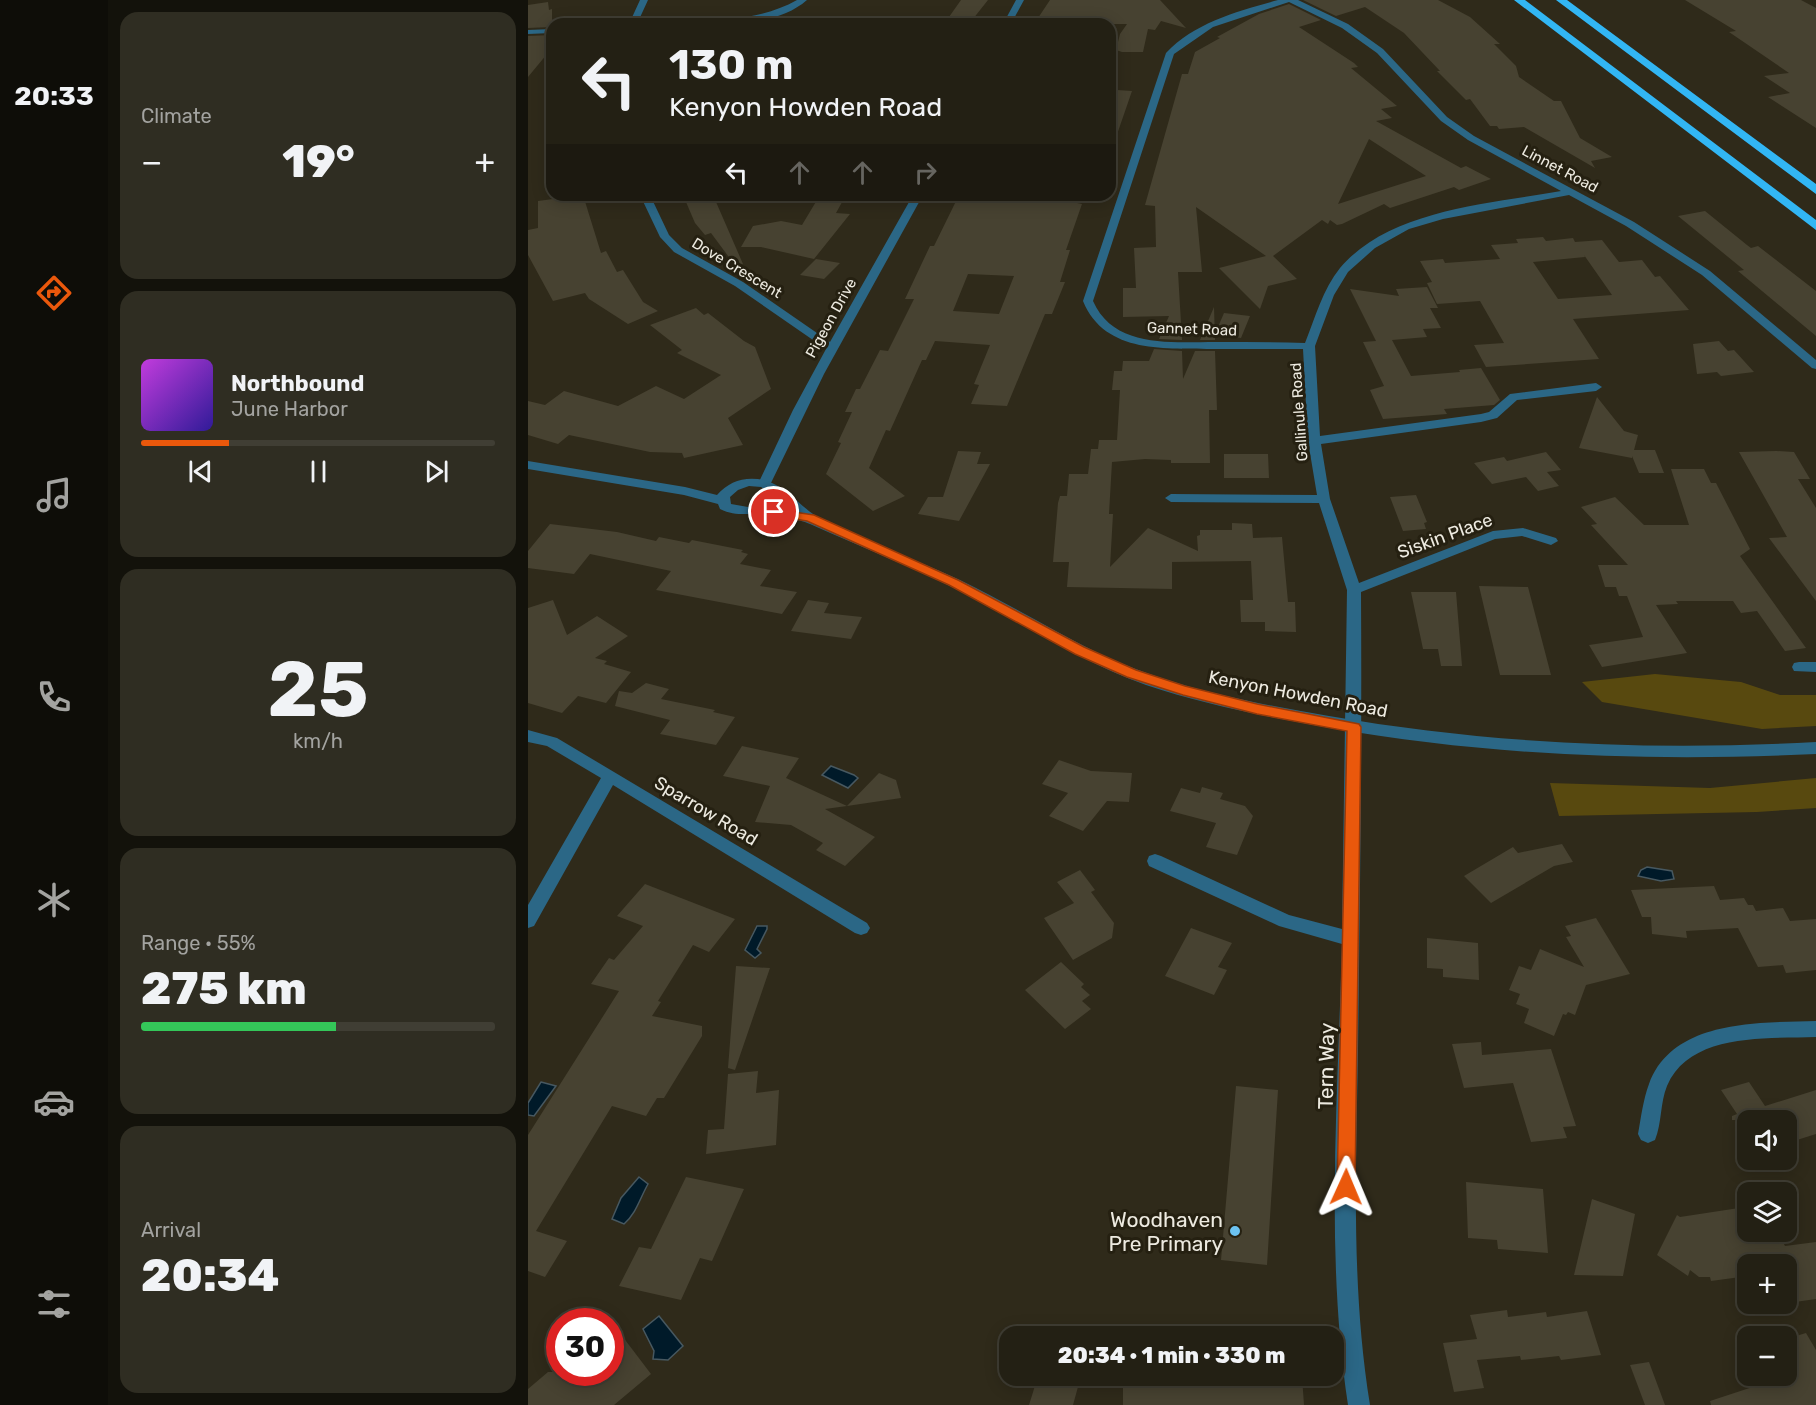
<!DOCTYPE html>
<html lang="en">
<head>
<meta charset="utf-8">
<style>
  body { margin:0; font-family:Rubik,sans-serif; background:#2f2d22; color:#f1f3f6; height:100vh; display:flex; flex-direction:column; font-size:22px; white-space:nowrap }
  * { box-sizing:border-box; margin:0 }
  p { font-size:20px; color:#a3a3a0 }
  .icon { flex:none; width:33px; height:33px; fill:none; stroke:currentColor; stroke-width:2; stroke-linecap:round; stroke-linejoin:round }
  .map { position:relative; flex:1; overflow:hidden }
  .side { display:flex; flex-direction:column; gap:12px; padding:12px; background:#13120b; width:420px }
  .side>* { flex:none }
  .hud { position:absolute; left:18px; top:18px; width:570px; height:183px; border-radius:18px; box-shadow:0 3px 15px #0003,0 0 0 2px #403e34; background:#232014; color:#f1f3f6; overflow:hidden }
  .fabs { position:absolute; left:1209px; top:1110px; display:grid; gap:12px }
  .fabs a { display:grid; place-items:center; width:60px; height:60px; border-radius:12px; background:#232014; box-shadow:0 3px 15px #0003,0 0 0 2px #403e34; font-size:30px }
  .speed { position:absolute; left:18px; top:1308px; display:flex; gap:12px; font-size:30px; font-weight:700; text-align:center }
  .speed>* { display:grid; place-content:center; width:78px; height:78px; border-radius:50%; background:#232014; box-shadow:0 3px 15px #0003,0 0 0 2px #403e34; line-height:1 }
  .speed .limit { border:9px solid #d22; background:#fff; color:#111 }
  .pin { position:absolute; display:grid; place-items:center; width:51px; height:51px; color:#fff; margin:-26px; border:3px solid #fff; border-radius:50%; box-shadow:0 2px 6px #0007 }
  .me { position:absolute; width:66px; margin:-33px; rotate:1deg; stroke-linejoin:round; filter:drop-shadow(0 0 4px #0008) }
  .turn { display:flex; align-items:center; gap:21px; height:126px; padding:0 24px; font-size:27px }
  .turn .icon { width:78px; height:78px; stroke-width:2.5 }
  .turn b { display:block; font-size:42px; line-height:51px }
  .lanes { display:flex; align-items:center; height:57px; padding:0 24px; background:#0003; justify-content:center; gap:30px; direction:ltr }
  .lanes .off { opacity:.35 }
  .big { font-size:45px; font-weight:800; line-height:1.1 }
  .side .tile { flex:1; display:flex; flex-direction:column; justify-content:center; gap:9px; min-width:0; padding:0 21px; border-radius:18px; background:#2f2d22 }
  .side .dial { align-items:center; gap:0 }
  .dial b { font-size:78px; line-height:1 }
  .song { display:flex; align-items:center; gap:18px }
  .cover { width:72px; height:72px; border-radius:9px; background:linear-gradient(135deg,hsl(290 70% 55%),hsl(250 70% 35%)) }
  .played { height:6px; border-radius:3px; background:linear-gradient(90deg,#ea580c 25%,#403e34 25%) }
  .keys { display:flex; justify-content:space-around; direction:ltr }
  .heat { display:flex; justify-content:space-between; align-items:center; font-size:33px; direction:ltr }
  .charge { height:9px; border-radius:4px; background:linear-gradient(90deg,#34c759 55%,#403e34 0) }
  .trip { position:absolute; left:471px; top:1326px; width:345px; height:60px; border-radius:18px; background:#232014; box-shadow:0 3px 15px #0003,0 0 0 2px #403e34; font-weight:800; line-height:60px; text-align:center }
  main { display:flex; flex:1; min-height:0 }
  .tabs { display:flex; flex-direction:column; width:108px; justify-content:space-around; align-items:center; background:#0e0d08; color:#a3a3a0 }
  .tabs .icon { width:42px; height:42px }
  .tabs .active { color:#ea580c }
  .tabs b { font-size:27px; color:#f1f3f6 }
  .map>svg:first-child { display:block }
</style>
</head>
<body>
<main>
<nav class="tabs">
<b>20:33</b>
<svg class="icon active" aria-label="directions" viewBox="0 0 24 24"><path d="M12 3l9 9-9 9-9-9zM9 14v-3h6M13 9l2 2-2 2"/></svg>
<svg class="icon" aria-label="music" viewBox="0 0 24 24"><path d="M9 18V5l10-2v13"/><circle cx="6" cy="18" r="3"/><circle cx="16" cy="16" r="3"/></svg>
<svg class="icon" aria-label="phone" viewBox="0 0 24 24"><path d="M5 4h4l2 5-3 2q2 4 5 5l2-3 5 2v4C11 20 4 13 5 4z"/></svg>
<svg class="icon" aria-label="climate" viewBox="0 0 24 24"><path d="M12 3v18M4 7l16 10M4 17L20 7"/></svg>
<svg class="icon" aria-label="car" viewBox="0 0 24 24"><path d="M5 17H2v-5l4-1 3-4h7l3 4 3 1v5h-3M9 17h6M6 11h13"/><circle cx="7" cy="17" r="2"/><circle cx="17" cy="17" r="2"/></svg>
<svg class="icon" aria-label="filters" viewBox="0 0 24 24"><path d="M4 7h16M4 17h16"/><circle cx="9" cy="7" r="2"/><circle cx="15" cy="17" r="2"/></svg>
</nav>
<section class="side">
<div class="tile"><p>Climate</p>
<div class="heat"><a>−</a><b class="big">19°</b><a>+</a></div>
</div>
<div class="tile">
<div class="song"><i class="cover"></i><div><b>Northbound</b><p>June Harbor</p></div></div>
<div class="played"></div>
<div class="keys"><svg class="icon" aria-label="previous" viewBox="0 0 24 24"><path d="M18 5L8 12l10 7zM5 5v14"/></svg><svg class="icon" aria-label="pause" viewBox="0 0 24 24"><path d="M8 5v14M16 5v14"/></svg><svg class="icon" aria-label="next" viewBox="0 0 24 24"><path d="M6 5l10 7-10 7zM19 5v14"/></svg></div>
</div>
<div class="tile dial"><b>25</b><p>km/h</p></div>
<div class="tile"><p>Range · 55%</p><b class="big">275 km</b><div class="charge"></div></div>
<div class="tile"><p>Arrival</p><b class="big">20:34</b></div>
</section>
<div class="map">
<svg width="1288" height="1405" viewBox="0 0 1288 1405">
  <rect width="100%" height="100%" fill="#2f2a1a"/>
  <path fill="#58490f" d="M1127,674l86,8 39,13h36v31l-54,3 -160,-27 -20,-20z
    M1288,778v30l-59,4 -198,4 -9,-33 160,5z"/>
  <path fill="#001a29" stroke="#475860" stroke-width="1.5" d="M303,766l23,9 4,3 -10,10 -26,-13z
    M1119,867l25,4 2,8 -13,2 -23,-5 3,-6z
    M229,926h10v3l-10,20 4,4 -6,5 -10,-8z
    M13,1082l15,4 -22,30 -6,-1v-12z
    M111,1177l9,7c-8,14 -12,30 -24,40l-12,-5 9,-21z
    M131,1316l24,30 -15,14 -15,-1 1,-8 -11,-22z"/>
  <path fill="#474231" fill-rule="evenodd" d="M433,0h27l-19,24h-25z
    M522,0h110l26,28 -25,-7 -6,9 -7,-1 -5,23h-21l-6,-2 4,-16 7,-10h-93z
    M775,0h135l32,17 30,27h-6l22,22 3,11 35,24h7l19,37 32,19 -21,4 4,7 -71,-41 -25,2 -2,-3h-7l-20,-27 -4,1 -29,-29h3l-36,-38 -39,-26 -29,9z
    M1157,0h116l15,8v120l-48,-31 22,-4 -26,-17 25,-3 -60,-41 7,-1z
    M20,2l1,8 3,-1v18l-24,1v-23z
    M761,4l32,16 -22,7 55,36 4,4 -7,1 46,38 -16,3 11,9 -16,3 85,47 5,-2 25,13 -32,11 -5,-3 -64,21 -6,-4 -42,20 -5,1 -7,-5 -2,4 -6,-4 -49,36 24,23 -29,7 -8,23 -41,-41 47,-12 -70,-49 6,65h-24l4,68 -23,-1 10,-23 -46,1v-29h13l-2,-40 22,-1 -1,-41 -10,-1 37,-131h6l7,-22 25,-14 -3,-1 42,-23zM841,139l57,37 -88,28z
    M24,35v13l-24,29v-41z
    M589,90l15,1 -19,55 -3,-1v-51z
    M55,195l18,58 5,-2 11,21 6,-2 20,32 15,9 -30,13 -39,-25 -4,-6 -32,8 -25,-46v-25l10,-2v-27z
    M155,195h30l30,69 -6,4 -26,-35 -6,2 -10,-12z
    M292,195h26l-10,18 14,1 -36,45 -53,-12h-20l12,-21 28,-5 21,4z
    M431,195h121l-3,8 5,1 -16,46h4l-10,32h5l-13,32h-7l-38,92 -36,-2 8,-19 -5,-1 16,-39 -55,-4 -9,19h-4l-32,71 -4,-1 -17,38 36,28 -32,15 -47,-37 15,-31 -3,-1 14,-30h-7l11,-23h4l20,-39 8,1 26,-52h-9l25,-53h4zM440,274l46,2 -15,38 -46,-3z
    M1177,211l42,34 4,3 7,-2 58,45v45l-78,-65 6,-1 -66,-54z
    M1015,237l3,4 27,-3 2,4 27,-2 17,22 23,-2 13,17 5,-1 29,34 -116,9 26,40 -113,8 -12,-22 30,-2 -24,-42 -43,3 -10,-21 5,-1 -12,-21 23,-2 2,4 55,-4 -9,-14 27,-2 -2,-4zM1056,255l28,40 -54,4 -25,-37 52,-5z
    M288,259l24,4 -16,16 -24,-4z
    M899,287l11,21h-8l11,20 -18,1 4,8 -35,3 19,36 49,-4 -1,-2 22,-2 19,32 -6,5 -50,4 3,5 -64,5 -13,-29 14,-4 -21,-44 13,-1 -26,-52 49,7 -3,-7z
    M686,307l1,33h-15z
    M168,308l8,7 4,-2 36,28 11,6 16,42 -43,29 15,27 -59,13 -2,-5 -32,-1 -81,-17 -11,9 -30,-9v-34l17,4 19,-14 54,15 38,-20 28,13 37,-24 -44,-22 5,-3 -32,-25z
    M696,313l26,3 -9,22 -26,-4z
    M1191,341l9,10 6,-1 20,22 -33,4 -4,-4 -20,2 -4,-30z
    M626,349l28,2 1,28 12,-28h20l2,59h-8l1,53h-39v-3l-26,-1 -33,3 -3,52h4l-3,53 38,-39 50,23 -1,-15 3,-1v-5h32v-7l20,1 1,14 29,-1 6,65h7l1,30 -31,-1v-9h-24l-1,-22h13l-2,-39 -79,1v27l-105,-2 2,-25h-16l5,-59 2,-7h7l2,-22h19l3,-25h7l1,-9h18l3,-50h-8l2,-19h8l1,-10h26z
    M1069,397l27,34 14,4 -4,15h21l9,23h-25l-7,-17v2l-53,-10z
    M430,451l23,1 -4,12h13l-31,57 -41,-7 10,-17h15z
    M1248,451l18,1 16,27h-12l18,29v93l-47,-63 18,-1 -48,-85z
    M1018,452l15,18 -14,2 12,14 -21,5 -12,-14 -34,7 -18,-21 30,-6 3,4z
    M696,454h44l1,24h-45z
    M1143,469h33l7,14h5l34,66 -10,7 66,92 -21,3 -28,-40 -16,2 -8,-12h-57l2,3 -22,1 31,48 -85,14 -13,-22 54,-8 -16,-41h-8l-3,-9h-11l-7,-22h30l-37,-40 6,-1 -16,-17 34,-10 29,28h45z
    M888,495l11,27 -3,1 2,6 -23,2 -13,-34z
    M22,524l67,8 39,9 3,-4 30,6 3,-3 51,10 -2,2 7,2 -8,10 31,6 -11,16 37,6 -15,22 -126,-24 15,-19 -81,-17 -16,20 -46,-6v-17z
    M951,586l49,1 23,88h-51z
    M883,592h45l6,74h-21l-3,-17h-15z
    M25,600l14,35 30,-19 31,20 -33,22 12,3 -3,3 27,8 -25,31 -28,-7 -16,17 -34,-10v-95z
    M280,600l21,3 -5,10 38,4 -11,22 -60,-8z
    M118,683l23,6 -8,10 54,11 -2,2 22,5 -19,28 -56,-11 10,-14 -55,-14 4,-15 13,2z
    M214,746l57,12 -13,20 61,28 -22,3 50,28 -30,29 -29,-16 7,-7 -32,-18 -36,-3 15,-36 -47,-10z
    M531,760l32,11 41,2 -3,29 -22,-1 -24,30 -34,-15 19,-23 -26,-9z
    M351,773l17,7 5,18 -54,8z
    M674,787l21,6 -3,6 25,7 8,10 -16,39 -31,-8 10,-24 -46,-12 11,-23 19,5z
    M1034,844l11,18 -19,4 -63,37 -27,-27 49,-29 5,6z
    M552,870l15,20 -4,2 23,31 -2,15 -39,22 -29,-42 30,-15 -17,-21z
    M117,884l90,35 -26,33 -16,-7 -35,56 3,1 -9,14 50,10v10l-38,62h-7l-11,18 -34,-10 -76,125 31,10 -22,36 -17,-6v-136l91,-144 -28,-7 18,-26 5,2 29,-34 -26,-10z
    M1186,886l6,14 24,-2 4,7h5l3,6 27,-3 7,13 26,-2v51l-30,3 -3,-8 -25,2 -20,-39 -52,3 1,7 -35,-4 -1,-17h-9l-11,-27z
    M1068,918l34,56 -44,11 -11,30 -7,-3 -2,3 -3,-1 -9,22 -30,-13 5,-14 -13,-5 4,-10 -11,-4 10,-24 12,4 9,-21 44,18 -18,-30 5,-1 -6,-10z
    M663,928l41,15 -14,24 9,3 -13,25 -49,-19z
    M899,938l51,5 1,37 -36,-3v-8l-16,-1z
    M533,962l23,22 -3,3 9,8 -8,6 9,8 -26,20 -40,-39z
    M208,966l34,2 -35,102 -7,-2z
    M953,1042l1,13 69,-6 25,77 -13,1 4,11 -36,4 -18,-59 -49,5 -12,-44z
    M230,1071l-2,22 23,-3 -3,55 -70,9 2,-24 16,-1 4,-55z
    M1221,1082l16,24 51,-16v44l-19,6 -11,-15v-5h-54v-4l5,-2 -16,-24z
    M708,1086l42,4 -11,175 -46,-5z
    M158,1177l58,12 -32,72 -12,-3 -19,42 -62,-14 20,-39 12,2z
    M938,1182l77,7 5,64 -50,-4 -1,-9 -29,-2z
    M1064,1199l43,15 -12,62 -49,-1z
    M1211,1208l3,7 6,-1v18h30l7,14 31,-4v57l-21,3 -9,-17v-21h-38v12l-37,5 -1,-4h-11l-9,-7 -2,6 -31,-21 20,-40 3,2z
    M979,1310l1,7 38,-5 1,5 40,-6 14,44 -40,5 -2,-4 -38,4 -1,-4 -43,4 7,28 -30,4 -11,-49 34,-4 -7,-24z
    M82,1320l41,54 -37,31h-86v-16l20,-17h62z
    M1278,1333l10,17v55h-105l-1,-4 76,-25v-37z
    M1121,1362l16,43h-20l-15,-40z
    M510,1376h43l-8,29h-44z
    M595,1376h179l2,29h-181z"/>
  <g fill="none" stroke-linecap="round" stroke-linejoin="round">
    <path fill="#2b6786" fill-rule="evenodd" d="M112,0h8l-11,24h-8z
      M269,0h10c-31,27 -80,24 -118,24l4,-2c36,-2 72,-4 104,-22z
      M488,0h8l-13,24h-8z
      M750,0h20l50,24 35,25 64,68 27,19 160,86 76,49 106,89v9l-4,-1 -110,-93 -76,-49 -57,-31 -126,24 -34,10 -34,19 -27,24 -14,23 -19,51 5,90 161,-22 8,-2 21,-18 86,-11 6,4 -6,4 -79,9 -20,18 -16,4 -160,22 9,55 29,84 134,-52 30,-3 33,10 2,3 -7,4 -29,-9 -27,3 -134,53c1,154 -1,306 -3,459 -2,118 -7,237 12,354h-22c-23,-152 -10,-308 -6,-461l-63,-18 -130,-60 -2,-5 2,-5 6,-2 6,2 128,59 53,14 5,-339 -28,-87 -148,-1 -6,-4 6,-4 146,1 -9,-54 -5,-92c-29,0 -58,0 -87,0 -49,-1 -111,6 -133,-48l83,-248c29,-31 73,-42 112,-53zM761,2l53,26 35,25 64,68 27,19 93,51c-71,13 -171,18 -221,77 -17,21 -25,50 -35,75 -30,-1 -59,-1 -89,-1 -43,0 -102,7 -123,-41l81,-247 39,-27z
      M24,29v4l-24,1v-4z
      M112,195h10l19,40 13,13 61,34 87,60 83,-147h10l-99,179 -55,113 -5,1 -6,-4 35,-74 33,-61 -91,-63 -61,-34 -14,-15z
      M1271,662h17v10l-22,-1 -2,-4 2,-4z
      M0,730l29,8 310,185 3,5 -3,5 -6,2 -6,-2 -242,-148 -79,141 -6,2v-23l73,-127 -54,-32 -19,-4z
      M1288,1021v16c-48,2 -126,-5 -149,49 -7,17 -5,37 -12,54l-7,3 -7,-3 -3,-6c3,-16 5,-34 11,-50 24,-65 110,-61 167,-63z"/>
    <path fill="#2b6786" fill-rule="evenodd" d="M0,461l157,26 32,8c12,-14 28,-19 47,-15 21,5 38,29 57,39 45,23 93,40 139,61 45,22 89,48 134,71 74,36 154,51 235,65 161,28 323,35 487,26v12c-163,8 -324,2 -486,-26 -62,-11 -124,-23 -184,-43 -62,-22 -116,-58 -174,-88 -53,-27 -108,-49 -162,-73 -12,-5 -44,-11 -56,-10 -13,0 -22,1 -34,-5l-2,-5 -34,-9 -156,-26zM221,486l12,1 6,4 -4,9 -15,7 -17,-3 -1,-7 8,-7zM249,499l15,13 -23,-4z"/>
    <path fill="#32b6f4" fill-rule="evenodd" d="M986,0h11l291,220v10z
      M1028,0h11l249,184v10z"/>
  </g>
  <path fill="#ea580c" stroke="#983908" stroke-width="1.5" d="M246,509l40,6 144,65 126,67 52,23 49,16 72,18 102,20 2,3 -6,460 -2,6 -7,3 -6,-3 -3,-6 10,-456 -90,-17 -74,-19 -56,-18 -52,-23 -126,-69 -142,-64 -38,-6 -1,-3z"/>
  <circle fill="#6cc3f2" stroke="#252011" stroke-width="2" cx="707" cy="1231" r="6"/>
  <g text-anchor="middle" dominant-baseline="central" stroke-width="6" stroke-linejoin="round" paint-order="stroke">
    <g font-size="15" fill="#edeae0" stroke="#252011">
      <text transform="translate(1032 169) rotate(28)">Linnet Road</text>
      <text transform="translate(209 268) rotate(31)">Dove Crescent</text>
      <text transform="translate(303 318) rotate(-61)">Pigeon Drive</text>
      <text transform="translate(664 329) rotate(2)">Gannet Road</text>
      <text transform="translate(771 412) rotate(-94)">Gallinule Road</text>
    </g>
    <g font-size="18" fill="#edeae0" stroke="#252011">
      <text transform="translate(917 536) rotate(-20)">Siskin Place</text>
      <text transform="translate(770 694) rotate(11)">Kenyon Howden Road</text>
      <text transform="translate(178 811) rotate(31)">Sparrow Road</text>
    </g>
    <g font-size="21" fill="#edeae0" stroke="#252011">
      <text transform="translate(798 1066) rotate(-89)">Tern Way</text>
    </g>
    <g font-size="21" fill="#edeae0" stroke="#252011" text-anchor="end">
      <text x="695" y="1219">Woodhaven<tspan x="695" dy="24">Pre Primary</tspan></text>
    </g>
  </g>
</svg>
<div class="fabs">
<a><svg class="icon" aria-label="sound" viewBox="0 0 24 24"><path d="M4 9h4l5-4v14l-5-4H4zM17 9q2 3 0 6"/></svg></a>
<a><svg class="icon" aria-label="layers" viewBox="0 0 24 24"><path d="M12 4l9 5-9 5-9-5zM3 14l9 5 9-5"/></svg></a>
<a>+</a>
<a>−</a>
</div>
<div class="speed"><div class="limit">30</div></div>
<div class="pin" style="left:246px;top:512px;background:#d93025"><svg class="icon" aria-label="arrive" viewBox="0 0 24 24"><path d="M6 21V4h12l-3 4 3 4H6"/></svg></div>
<svg class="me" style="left:818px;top:1187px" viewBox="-20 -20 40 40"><path d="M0-17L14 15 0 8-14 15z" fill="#ea580c" stroke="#fff" stroke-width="4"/></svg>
<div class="trip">20:34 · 1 min · 330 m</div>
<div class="hud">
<div class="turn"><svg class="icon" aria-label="left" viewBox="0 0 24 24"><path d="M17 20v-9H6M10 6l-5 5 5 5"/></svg><div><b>130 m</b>Kenyon Howden Road</div></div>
<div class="lanes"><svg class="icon" aria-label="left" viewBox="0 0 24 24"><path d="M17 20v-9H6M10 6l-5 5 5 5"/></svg><svg class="icon off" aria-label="ahead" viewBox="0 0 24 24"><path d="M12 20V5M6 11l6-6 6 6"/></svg><svg class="icon off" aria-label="ahead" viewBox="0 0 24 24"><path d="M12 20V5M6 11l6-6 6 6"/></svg><svg class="icon off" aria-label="right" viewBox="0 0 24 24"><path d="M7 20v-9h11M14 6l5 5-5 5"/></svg></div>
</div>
</div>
</main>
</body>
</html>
